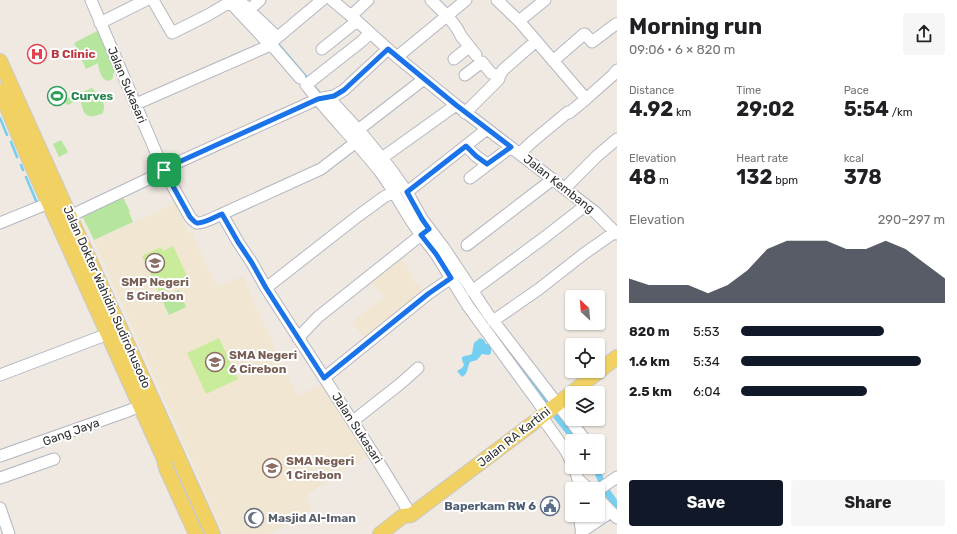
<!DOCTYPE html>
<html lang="en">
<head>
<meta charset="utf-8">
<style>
	body { margin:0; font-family:Rubik,sans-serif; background:#f6f6f6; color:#202124; height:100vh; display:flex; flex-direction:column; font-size:15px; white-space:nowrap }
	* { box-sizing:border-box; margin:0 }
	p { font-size:13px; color:#757577 }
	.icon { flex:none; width:22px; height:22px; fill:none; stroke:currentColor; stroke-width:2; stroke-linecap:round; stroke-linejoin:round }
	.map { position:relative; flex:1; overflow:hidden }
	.drawer { display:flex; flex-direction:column; background:#fff; width:340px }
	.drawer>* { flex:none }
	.needle { width:26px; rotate:334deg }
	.tools { position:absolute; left:565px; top:290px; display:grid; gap:8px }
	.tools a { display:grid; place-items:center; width:40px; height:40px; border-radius:4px; background:#fff; box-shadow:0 1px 3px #0004; font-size:20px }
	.pin { position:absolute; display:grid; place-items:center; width:34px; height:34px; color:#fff; margin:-17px; border-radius:8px; box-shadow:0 2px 6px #0006 }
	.round { display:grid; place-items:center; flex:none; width:42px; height:42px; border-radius:4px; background:#f6f6f6 }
	.summary { display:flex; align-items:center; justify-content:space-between; height:68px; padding:0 12px }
	h1 { font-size:22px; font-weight:700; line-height:30px }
	.stats { display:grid; grid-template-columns:repeat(3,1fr); gap:6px; height:68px; padding:4px 12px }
	.stats div { display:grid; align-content:center }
	.stats b { font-size:20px; font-weight:700 }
	.stats small { font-size:11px; font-weight:400 }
	.stats p { font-size:11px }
	.chart { height:112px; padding:8px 12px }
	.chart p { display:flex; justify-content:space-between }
	.chart svg { width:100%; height:72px; margin-top:4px; fill:#111827; opacity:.7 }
	.action { display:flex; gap:8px; margin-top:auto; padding:8px 12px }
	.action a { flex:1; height:46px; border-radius:4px; background:#111827; color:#fff; font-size:16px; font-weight:700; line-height:46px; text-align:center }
	.action a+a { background:#f6f6f6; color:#202124 }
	ul { padding:0 12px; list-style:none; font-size:13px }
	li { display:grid; grid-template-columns:64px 48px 1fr; align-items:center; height:30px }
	li i { height:10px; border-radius:5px; background:#111827 }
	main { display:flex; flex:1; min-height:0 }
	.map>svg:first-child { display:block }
	.education { fill:#f0e6d1 }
	.green { fill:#b6e59e }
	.pitch { fill:#c9ec9a }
	.water { fill:#75cff0 }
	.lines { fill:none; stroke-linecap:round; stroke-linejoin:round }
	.stream { stroke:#75cff0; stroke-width:2.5 }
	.minor-casing { stroke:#b4b7c1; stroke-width:13 }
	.major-casing { stroke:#c9c9c9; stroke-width:16 }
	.minor { stroke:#fff; stroke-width:11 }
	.major { stroke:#f2d163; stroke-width:14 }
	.route-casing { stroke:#fff; stroke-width:8 }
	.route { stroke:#1a73e8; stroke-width:5 }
	.labels { text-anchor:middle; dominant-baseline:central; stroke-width:4; stroke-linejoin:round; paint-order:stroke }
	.health-label { font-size:12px; font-weight:bold; fill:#be3a42; stroke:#fff; text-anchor:start }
	.street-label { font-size:12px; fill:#2e2e2e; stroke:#fff }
	.leisure-label { font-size:12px; font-weight:bold; fill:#27864d; stroke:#fff; text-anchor:start }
	.education-label { font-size:12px; font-weight:bold; fill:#785e54; stroke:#fff; text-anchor:start }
	.service-label { font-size:12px; font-weight:bold; fill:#4e5e75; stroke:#fff; text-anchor:end }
	.worship-label { font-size:12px; font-weight:bold; fill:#5b616d; stroke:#fff; text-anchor:start }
</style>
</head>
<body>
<main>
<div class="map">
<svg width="617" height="534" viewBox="0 0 617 534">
	<rect width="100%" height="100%" fill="#efe9e1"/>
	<path class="education" d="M 175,203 L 189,234 L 192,233 L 217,287 L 242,276 L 297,396 L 321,385 L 369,455 L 305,496 L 312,509 L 269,534 L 224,534 L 94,241 Z
		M 399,256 L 412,274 L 411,275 L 425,294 L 366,341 L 352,322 L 384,297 L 368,279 Z"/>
	<path class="green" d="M 99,30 L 114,66 L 115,71 L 113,74 L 113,78 L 111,80 C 108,81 106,81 104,79 C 101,77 98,67 98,63 L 86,69 L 74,43 Z
		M 92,88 L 97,93 L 101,92 C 102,94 104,105 104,107 C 104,109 103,112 103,113 C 97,116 88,119 84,112 C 82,109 82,103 80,99 L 68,105 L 63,102 L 62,102 L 61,101 Z
		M 61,140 L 68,152 L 59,157 L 53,144 Z
		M 123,197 L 130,212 L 129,212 L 133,222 L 94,240 L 82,216 Z
		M 179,290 L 186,307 L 169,315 L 161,298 Z"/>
	<path class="pitch" d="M 173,246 L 188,278 L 177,283 L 178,286 L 160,294 L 142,256 L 161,247 L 163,251 Z
		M 219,338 L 238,379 L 206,394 L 187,353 Z"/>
	<path class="water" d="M 237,0 L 274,37 L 325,97 L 363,140 L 581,441 L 572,441 L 556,421 L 416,226 Z
		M 480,338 L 484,340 L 486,344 L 489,344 L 492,348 L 491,349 L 491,353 L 489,355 L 482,354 L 477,360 L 470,362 C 467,368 468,374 462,377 L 457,371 L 462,368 L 464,365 L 462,360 L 462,357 C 466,355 469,356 472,354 L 474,343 Z
		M 598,465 L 606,484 L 617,500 L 617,512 L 601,489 L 592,467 L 598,467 Z"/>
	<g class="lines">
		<path class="stream" d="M 0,118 L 7,135
			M 11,142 L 17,157
			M 21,165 L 23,170
			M 26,177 L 37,203"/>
		<g class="minor-casing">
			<path id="minor" d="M 91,0 L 164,171 L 190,217 C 192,219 194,222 197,223 C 203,224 217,216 222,214 L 238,242 L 252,263 L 266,288 L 373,453 L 411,515
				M 153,0 L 172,33 L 208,15 L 230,2
				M 228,0 L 269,44 L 275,49 L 300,78
				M 239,0 L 249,10 L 260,0
				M 332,0 L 357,21 L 397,57 L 456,105 L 595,212 L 617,234
				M 431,0 C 442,11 455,22 461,36 L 476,55
				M 497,0 L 519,21 L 586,99 L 613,75 L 617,70
				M 249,10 L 277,37
				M 351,16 L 368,0
				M 519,21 L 545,0
				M 100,23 L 146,0
				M 322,49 L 357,21
				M 397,57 L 466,0
				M 454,59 L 469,47
				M 553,61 L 584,34 L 585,34 L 592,42 L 616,24 L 617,25
				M 465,75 L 482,62 L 491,73 L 499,76
				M 306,85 L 362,41 L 370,33
				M 329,98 L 364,136 L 390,168 L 407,192 L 422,219 L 444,248 L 488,314 L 586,441
				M 136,104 L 266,47 L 322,0
				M 465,113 L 499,79 L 499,77 L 503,70 L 536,41
				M 358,130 L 424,79
				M 466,146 L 476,156 L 487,164
				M 520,153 L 533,141 L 568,112 L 569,113 L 586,99
				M 382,158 L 456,105
				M 470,178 L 511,147
				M 565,188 L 597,156 L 617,139
				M 407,192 L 487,129
				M 222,214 L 321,169 L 360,139
				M 70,216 L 161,173 L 170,166 L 318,99 L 334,96 L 344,90 L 388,49
				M 0,223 L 49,203
				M 426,231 L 421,235 L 436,254 L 468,306 L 546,413
				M 467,245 L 553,179
				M 266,288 L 358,216 L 384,197 L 394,192
				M 472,291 L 545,237 L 586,205
				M 493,321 L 539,289 L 585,253 L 615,232
				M 298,338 L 318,317 L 421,235 C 406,216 396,193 381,173 C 358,143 330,116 307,86
				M 0,375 L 108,334
				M 324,378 L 428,294 L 457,274
				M 541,416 L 566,451 L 572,463
				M 353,421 L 400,384 L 418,368
				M 0,456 L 128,411 L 140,406
				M 574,467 L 578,479 L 579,489
				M 0,478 L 54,459
				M 578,479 L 589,489
				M 598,490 L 617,477
				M 598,498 L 617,518
				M 0,508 L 9,534
				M 579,515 L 582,534
				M 581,532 L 611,512"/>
		</g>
		<g class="major-casing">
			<path id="major" d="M 0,61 L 213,534
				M 0,91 L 28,157 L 164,459 L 166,468 L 196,534
				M 380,534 L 403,516 L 411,515 L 532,424 L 617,357"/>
		</g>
		<use href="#minor" class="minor"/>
		<use href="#major" class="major"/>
	</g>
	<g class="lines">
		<g class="route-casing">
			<path id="route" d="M 388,49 L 456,105 L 511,147 L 487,164 L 476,156 L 466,146 L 407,192 L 422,219 L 429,229 L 421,235 L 436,254 L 451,278 L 428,294 L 324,378 L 266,288 L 252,263 L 238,242 L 222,214 C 217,216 203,224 197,223 C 194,222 192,219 190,217 L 164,170 L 170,166 L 318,99 L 334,96 L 344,90 Z"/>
		</g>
		<use href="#route" class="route"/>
	</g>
	<defs>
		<g id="hospital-ring" transform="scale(1)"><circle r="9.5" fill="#fff" stroke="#e0444e" stroke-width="1.5"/><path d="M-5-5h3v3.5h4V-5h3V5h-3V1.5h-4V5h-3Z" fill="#e0444e"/></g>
		<g id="stadium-ring" transform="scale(1)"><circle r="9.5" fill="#fff" stroke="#2e9e5b" stroke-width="1.5"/><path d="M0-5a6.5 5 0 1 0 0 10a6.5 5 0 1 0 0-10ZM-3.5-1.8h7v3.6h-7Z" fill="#2e9e5b"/></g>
		<g id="school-ring" transform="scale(1)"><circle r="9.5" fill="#fff" stroke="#8d6e63" stroke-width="1.5"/><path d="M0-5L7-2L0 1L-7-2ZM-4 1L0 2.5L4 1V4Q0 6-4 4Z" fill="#8d6e63"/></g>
		<g id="civic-ring" transform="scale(1)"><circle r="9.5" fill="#fff" stroke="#5c6f8a" stroke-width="1.5"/><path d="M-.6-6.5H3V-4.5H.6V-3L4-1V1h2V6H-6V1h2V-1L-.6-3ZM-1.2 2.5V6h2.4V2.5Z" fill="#5c6f8a"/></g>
		<g id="mosque-ring" transform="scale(1)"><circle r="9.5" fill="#fff" stroke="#6b7280" stroke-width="1.5"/><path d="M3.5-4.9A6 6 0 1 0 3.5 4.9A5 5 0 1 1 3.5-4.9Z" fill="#6b7280"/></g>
	</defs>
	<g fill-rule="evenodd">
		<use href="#hospital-ring" x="37" y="54"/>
		<use href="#stadium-ring" x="57" y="96"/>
		<use href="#school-ring" x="155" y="263"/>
		<use href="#school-ring" x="215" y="362"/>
		<use href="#school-ring" x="272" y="468"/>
		<use href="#civic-ring" x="550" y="506"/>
		<use href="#mosque-ring" x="254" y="518"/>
	</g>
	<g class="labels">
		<g class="health-label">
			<text x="51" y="54">B Clinic</text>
		</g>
		<g class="street-label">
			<text transform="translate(127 85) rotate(67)">Jalan Sukasari</text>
			<text transform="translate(559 184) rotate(38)">Jalan Kembang</text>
			<text transform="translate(107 297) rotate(66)">Jalan Dokter Wahidin Sudirohusodo</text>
			<text transform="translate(357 428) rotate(57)">Jalan Sukasari</text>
			<text transform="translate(71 432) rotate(-20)">Gang Jaya</text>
			<text transform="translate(514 437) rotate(-38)">Jalan RA Kartini</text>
		</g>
		<g class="leisure-label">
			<text x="71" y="96">Curves</text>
		</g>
		<g class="education-label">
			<text x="155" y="282" text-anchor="middle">SMP Negeri<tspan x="155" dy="14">5 Cirebon</tspan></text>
			<text x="229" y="355">SMA Negeri<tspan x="229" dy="14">6 Cirebon</tspan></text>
			<text x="286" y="461">SMA Negeri<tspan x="286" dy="14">1 Cirebon</tspan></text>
		</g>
		<g class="service-label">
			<text x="536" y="506">Baperkam RW 6</text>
		</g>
		<g class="worship-label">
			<text x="268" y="518">Masjid Al-Iman</text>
		</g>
	</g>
</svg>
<div class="tools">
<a><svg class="needle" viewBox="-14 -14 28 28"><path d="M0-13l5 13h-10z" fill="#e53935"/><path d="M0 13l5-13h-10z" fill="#757577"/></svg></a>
<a><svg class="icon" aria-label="locate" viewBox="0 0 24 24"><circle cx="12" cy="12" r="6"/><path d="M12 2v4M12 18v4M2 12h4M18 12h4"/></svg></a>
<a><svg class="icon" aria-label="layers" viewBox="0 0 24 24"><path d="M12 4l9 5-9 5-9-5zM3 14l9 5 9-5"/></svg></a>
<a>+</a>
<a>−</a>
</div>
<div class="pin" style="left:164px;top:170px;background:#1e9e55"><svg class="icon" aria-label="arrive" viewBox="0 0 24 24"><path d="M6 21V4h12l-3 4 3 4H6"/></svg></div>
</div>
<section class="drawer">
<div class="summary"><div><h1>Morning run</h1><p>09:06 · 6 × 820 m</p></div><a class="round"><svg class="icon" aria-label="share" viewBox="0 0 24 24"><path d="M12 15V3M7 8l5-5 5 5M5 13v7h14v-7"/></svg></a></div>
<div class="stats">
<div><p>Distance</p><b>4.92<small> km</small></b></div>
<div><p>Time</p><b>29:02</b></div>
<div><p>Pace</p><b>5:54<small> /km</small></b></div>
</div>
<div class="stats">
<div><p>Elevation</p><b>48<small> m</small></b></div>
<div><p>Heart rate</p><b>132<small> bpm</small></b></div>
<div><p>kcal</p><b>378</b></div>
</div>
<div class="chart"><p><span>Elevation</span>290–297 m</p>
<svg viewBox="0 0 160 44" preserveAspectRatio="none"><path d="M0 44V29L10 33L20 33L30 33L40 38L50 33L60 24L70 11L80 6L90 6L100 6L110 11L120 11L130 6L140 11L150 20L160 29V44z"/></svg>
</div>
<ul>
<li><b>820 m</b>5:53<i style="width:70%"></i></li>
<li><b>1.6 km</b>5:34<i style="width:88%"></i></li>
<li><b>2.5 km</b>6:04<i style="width:62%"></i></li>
</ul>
<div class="action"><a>Save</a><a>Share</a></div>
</section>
</main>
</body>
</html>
